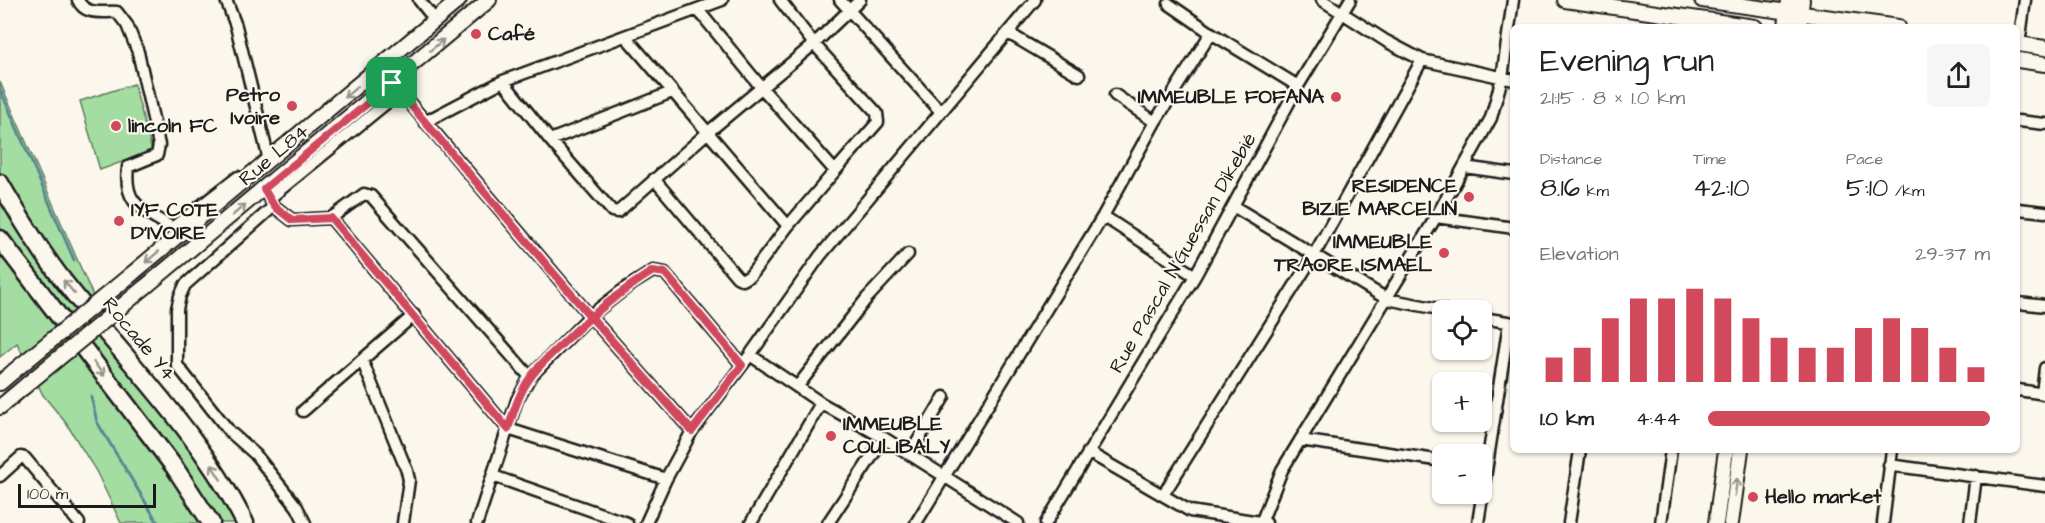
<!DOCTYPE html>
<html lang="en">
<head>
<meta charset="utf-8">
<style>
	body { margin:0; font-family:"Architects Daughter",sans-serif; background:#f6f6f6; color:#202124; height:100vh; display:flex; flex-direction:column; font-size:22px; white-space:nowrap }
	* { box-sizing:border-box; margin:0 }
	p { font-size:20px; color:#757577 }
	.icon { flex:none; width:33px; height:33px; fill:none; stroke:currentColor; stroke-width:2; stroke-linecap:round; stroke-linejoin:round }
	.map { position:relative; flex:1; overflow:hidden }
	.drawer { position:absolute; left:1510px; top:24px; width:510px; height:429px; display:flex; flex-direction:column; background:#fff; border-radius:9px; box-shadow:0 2px 4px #0004 }
	.drawer>* { flex:none }
	.tools { position:absolute; left:1432px; top:300px; display:grid; gap:12px }
	.tools a { display:grid; place-items:center; width:60px; height:60px; border-radius:9px; background:#fff; box-shadow:0 2px 4px #0004; font-size:30px }
	.scale { position:absolute; left:18px; bottom:15px; width:138px; box-sizing:border-box; padding-left:6px; border:3px solid #1c1c1c; border-top:0; font-size:16px; line-height:21px; white-space:nowrap; color:#1c1c1c; -webkit-text-stroke:4px #fbf7ec; paint-order:stroke }
	.pin { position:absolute; display:grid; place-items:center; width:51px; height:51px; color:#fff; margin:-26px; border-radius:12px; box-shadow:0 3px 9px #0006 }
	.round { display:grid; place-items:center; flex:none; width:63px; height:63px; border-radius:9px; background:#f6f6f6 }
	.head { display:flex; align-items:center; justify-content:space-between; height:102px; padding:0 30px }
	h1 { font-size:33px; font-weight:600; line-height:45px }
	.figures { display:grid; grid-template-columns:repeat(3,1fr); gap:9px; height:102px; padding:6px 30px }
	.figures div { display:grid; align-content:center }
	.figures b { font-size:26px; font-weight:600 }
	.figures small { font-size:16px; font-weight:400 }
	.figures p { font-size:16px }
	.chart { height:168px; padding:12px 30px }
	.chart p { display:flex; justify-content:space-between }
	.chart svg { width:100%; height:108px; margin-top:6px; stroke:#d1495b; stroke-width:6 }
	ul { padding:0 30px; list-style:none; font-size:20px }
	li { display:grid; grid-template-columns:96px 72px 1fr; align-items:center; height:45px }
	li i { height:15px; border-radius:8px; background:#d1495b }
	.map>svg:first-child { display:block }
	.green { fill:#a4dda2; stroke:#607c5f; stroke-width:1.5 }
	.lines { fill:none; stroke-linecap:round; stroke-linejoin:round }
	.stream { stroke:#5a8693; stroke-width:3 }
	.minor-casing { stroke:#1c1c1c; stroke-width:15 }
	.secondary-casing { stroke:#1c1c1c; stroke-width:18 }
	.trunk-casing { stroke:#1c1c1c; stroke-width:21 }
	.minor { stroke:#fbf7ec; stroke-width:10 }
	.secondary { stroke:#fbf7ec; stroke-width:14 }
	.trunk { stroke:#fbf7ec; stroke-width:16 }
	.secondary-bridge-casing { stroke:#1c1c1c; stroke-width:18; stroke-linecap:butt }
	.secondary-bridge { stroke:#fbf7ec; stroke-width:14 }
	.oneway { stroke:#97948e }
	.route-casing { stroke:#fff; stroke-width:12 }
	.route { stroke:#d1495b; stroke-width:8 }
	.poi-dot { fill:#d1495b; stroke:#fbf7ec; stroke-width:2 }
	.labels { text-anchor:middle; dominant-baseline:central; stroke-width:4.5; stroke-linejoin:round; paint-order:stroke }
	.poi-label { font-size:20px; font-weight:bold; fill:#1c1c1c; stroke:#fbf7ec; text-anchor:start }
	.street-label { font-size:20px; fill:#1c1c1c; stroke:#fbf7ec }
</style>
</head>
<body>
<div class="map">
<svg width="2045" height="523" viewBox="0 0 2045 523">
	<rect width="100%" height="100%" fill="#fbf7ec"/>
	<filter id="ink" filterUnits="userSpaceOnUse"><feTurbulence type="fractalNoise" baseFrequency=".0167" numOctaves="2"/><feDisplacementMap in="SourceGraphic" scale="12" xChannelSelector="R" yChannelSelector="G"/><feConvolveMatrix kernelMatrix="1 2 1 2 8 2 1 2 1" color-interpolation-filters="sRGB"/></filter>
	<g filter="url(#ink)">
		<path class="green" d="M 0,82 L 113,342 L 222,490 L 241,523 L 121,523 L 96,471 L 66,423 L 43,395 L 17,343 L 0,357 Z
			M 134,84 L 152,151 L 100,170 L 80,101 Z"/>
		<g class="lines">
			<path class="stream" d="M 0,89 L 74,260
				M 91,396 L 97,422 L 158,523"/>
			<g class="minor-casing">
				<path id="minor" d="M 78,0 C 85,16 103,11 117,12 L 127,25 L 138,52 L 159,145 L 157,155 L 128,167 C 123,207 145,210 172,228 L 238,177
					M 226,0 L 236,26 L 269,160
					M 419,0 L 435,20
					M 840,0 L 941,112
					M 1322,0 L 1386,41 L 1422,60 L 1514,80
					M 1169,4 L 1211,33 L 1298,86
					M 698,10 L 761,87 L 835,171 L 878,122 L 877,113 L 814,44 L 780,0
					M 1008,33 L 1079,75
					M 626,37 L 788,226
					M 2019,44 L 2025,0
					M 380,68 L 590,316 L 692,431
					M 503,81 L 550,140 L 612,211 L 618,212 L 707,133 L 814,44 L 860,0
					M 1115,95 L 1155,122
					M 2018,121 L 2045,124
					M 425,122 L 503,81 L 722,0
					M 550,140 L 672,92
					M 1464,167 L 1514,174
					M 654,179 L 737,277 L 743,280 L 750,276 L 788,226 L 835,171
					M 264,189 L 274,206 L 292,220 L 331,218 L 364,194 L 371,196 L 530,377
					M 270,198 L 400,92
					M 274,206 L 185,285 L 180,296 L 177,309 L 177,365 L 229,431 L 255,454 L 297,507 L 305,523
					M 1233,206 L 1387,299 L 1444,310
					M 2018,209 L 2045,212
					M 1103,216 L 1195,276
					M 1436,217 L 1514,228
					M 331,218 L 508,429 L 666,479
					M 2018,303 L 2045,306
					M 1482,318 L 1514,323
					M 750,355 L 821,403 L 884,438 L 1018,523
					M 362,360 L 407,471 L 409,480 L 403,523
					M 797,387 L 867,298 L 908,254
					M 2018,390 L 2045,394
					M 2042,394 L 2045,368
					M 303,411 L 414,315
					M 1300,440 L 1443,461
					M 1088,452 L 1190,511 L 1266,523
					M 910,454 L 944,397
					M 1889,465 L 2045,486
					M 0,476 L 21,457 L 25,458 L 79,523
					M 493,476 L 627,523
					M 1163,495 L 1314,255 L 1422,60
					M 477,523 L 517,400 L 530,377 L 590,316 L 626,288 L 653,271 L 665,273 L 742,365
					M 646,523 L 666,479 L 692,431 L 750,355 L 820,256 L 1035,0
					M 751,523 L 821,403
					M 828,523 L 884,438
					M 916,523 L 1103,216 L 1155,122 L 1211,33
					M 1046,523 L 1195,276 L 1298,86 L 1350,0
					M 1261,523 L 1282,470 L 1436,217 L 1491,118 L 1502,78 L 1513,0
					M 1478,523 L 1509,323
					M 1569,523 L 1580,450
					M 1661,523 L 1671,450
					M 1883,523 L 1892,450
					M 1970,523 L 1976,476"/>
			</g>
			<g class="secondary-casing">
				<path id="secondary" d="M 1565,0 L 1755,27
					M 1702,0 L 1898,27
					M 1786,27 L 1789,0
					M 1799,27 L 1802,0
					M 2018,44 L 2045,48
					M 2018,60 L 2045,64
					M 133,273 L 459,0
					M 145,287 L 489,0
					M 0,383 L 14,371
					M 0,407 L 25,386
					M 1716,523 L 1726,450
					M 1731,523 L 1741,450"/>
			</g>
			<g class="trunk-casing">
				<path id="trunk" d="M 0,183 C 18,214 37,246 59,275 C 122,357 198,429 245,523
					M 0,239 L 175,468 L 211,523"/>
			</g>
			<use href="#minor" class="minor"/>
			<use href="#secondary" class="secondary"/>
			<use href="#trunk" class="trunk"/>
			<g class="secondary-bridge-casing">
				<path id="secondary-bridge" d="M 14,371 L 133,273
					M 25,386 L 145,287"/>
			</g>
			<use href="#secondary-bridge" class="secondary-bridge"/>
		</g>
		<defs><path id="oneway-shaft" d="M-6 0H5M1.5-3L5.5 0L1.5 3" fill="none" stroke-width="1.6" stroke-linecap="round" stroke-linejoin="round" transform="scale(1.5)"/></defs>
		<g class="oneway">
			<use href="#oneway-shaft" transform="translate(437 45) rotate(-40)"/>
			<use href="#oneway-shaft" transform="translate(351 92) rotate(140)"/>
			<use href="#oneway-shaft" transform="translate(239 210) rotate(-40)"/>
			<use href="#oneway-shaft" transform="translate(152 257) rotate(140)"/>
			<use href="#oneway-shaft" transform="translate(69 287) rotate(-130)"/>
			<use href="#oneway-shaft" transform="translate(99 369) rotate(52)"/>
			<use href="#oneway-shaft" transform="translate(216 472) rotate(-122)"/>
			<use href="#oneway-shaft" transform="translate(1736 487) rotate(-82)"/>
		</g>
	</g>
	<g class="lines" filter="url(#ink)">
		<g class="route-casing">
			<path id="route" d="M 392,83 L 264,189 L 274,206 L 292,220 L 331,218 L 508,429 C 514,411 519,393 530,378 C 539,365 551,354 562,344 C 590,316 619,292 653,271 L 665,273 L 742,365 L 692,431 L 590,316 L 392,83"/>
		</g>
		<use href="#route" class="route"/>
	</g>
	<g class="poi-dot">
		<circle cx="476" cy="34" r="6"/>
		<circle cx="1336" cy="97" r="6"/>
		<circle cx="292" cy="106" r="6"/>
		<circle cx="116" cy="126" r="6"/>
		<circle cx="1469" cy="197" r="6"/>
		<circle cx="119" cy="221" r="6"/>
		<circle cx="1444" cy="253" r="6"/>
		<circle cx="831" cy="436" r="6"/>
		<circle cx="1753" cy="497" r="6"/>
	</g>
	<g class="labels">
		<g class="poi-label">
			<text x="488" y="34">Café</text>
			<text x="280" y="95" text-anchor="end">Petro<tspan x="280" dy="23">Ivoire</tspan></text>
			<text x="1324" y="97" text-anchor="end">IMMEUBLE FOFANA</text>
			<text x="128" y="126">lincoln FC</text>
			<text x="1457" y="186" text-anchor="end">RESIDENCE<tspan x="1457" dy="23">BIZIE MARCELIN</tspan></text>
			<text x="131" y="210">IYF COTE<tspan x="131" dy="23">D'IVOIRE</tspan></text>
			<text x="1432" y="242" text-anchor="end">IMMEUBLE<tspan x="1432" dy="23">TRAORE ISMAEL</tspan></text>
			<text x="843" y="424">IMMEUBLE<tspan x="843" dy="23">COULIBALY</tspan></text>
			<text x="1765" y="497">Hello market</text>
		</g>
		<g class="street-label">
			<text transform="translate(274 155) rotate(-40)">Rue L84</text>
			<text transform="translate(1183 253) rotate(-60)">Rue Pascal N'Guessan Dikebié</text>
			<text transform="translate(139 339) rotate(50)">Rocade Y4</text>
		</g>
	</g>
</svg>
<div class="tools">
<a><svg class="icon" aria-label="locate" viewBox="0 0 24 24"><circle cx="12" cy="12" r="6"/><path d="M12 2v4M12 18v4M2 12h4M18 12h4"/></svg></a>
<a>+</a>
<a>−</a>
</div>
<div class="scale">100 m</div>
<div class="pin" style="left:392px;top:83px;background:#1e9e55"><svg class="icon" aria-label="arrive" viewBox="0 0 24 24"><path d="M6 21V4h12l-3 4 3 4H6"/></svg></div>
<section class="drawer">
<div class="head"><div><h1>Evening run</h1><p>21:15 · 8 × 1.0 km</p></div><a class="round"><svg class="icon" aria-label="share" viewBox="0 0 24 24"><path d="M12 15V3M7 8l5-5 5 5M5 13v7h14v-7"/></svg></a></div>
<div class="figures">
<div><p>Distance</p><b>8.16<small> km</small></b></div>
<div><p>Time</p><b>42:10</b></div>
<div><p>Pace</p><b>5:10<small> /km</small></b></div>
</div>
<div class="chart"><p><span>Elevation</span>29–37 m</p>
<svg viewBox="0 0 160 44" preserveAspectRatio="none"><path d="M5 44V34M15 44V30M25 44V18M35 44V10M45 44V10M55 44V6M65 44V10M75 44V18M85 44V26M95 44V30M105 44V30M115 44V22M125 44V18M135 44V22M145 44V30M155 44V38"/></svg>
</div>
<ul>
<li><b>1.0 km</b>4:44<i style="width:100%"></i></li>
</ul>
</section>
</div>
</body>
</html>
